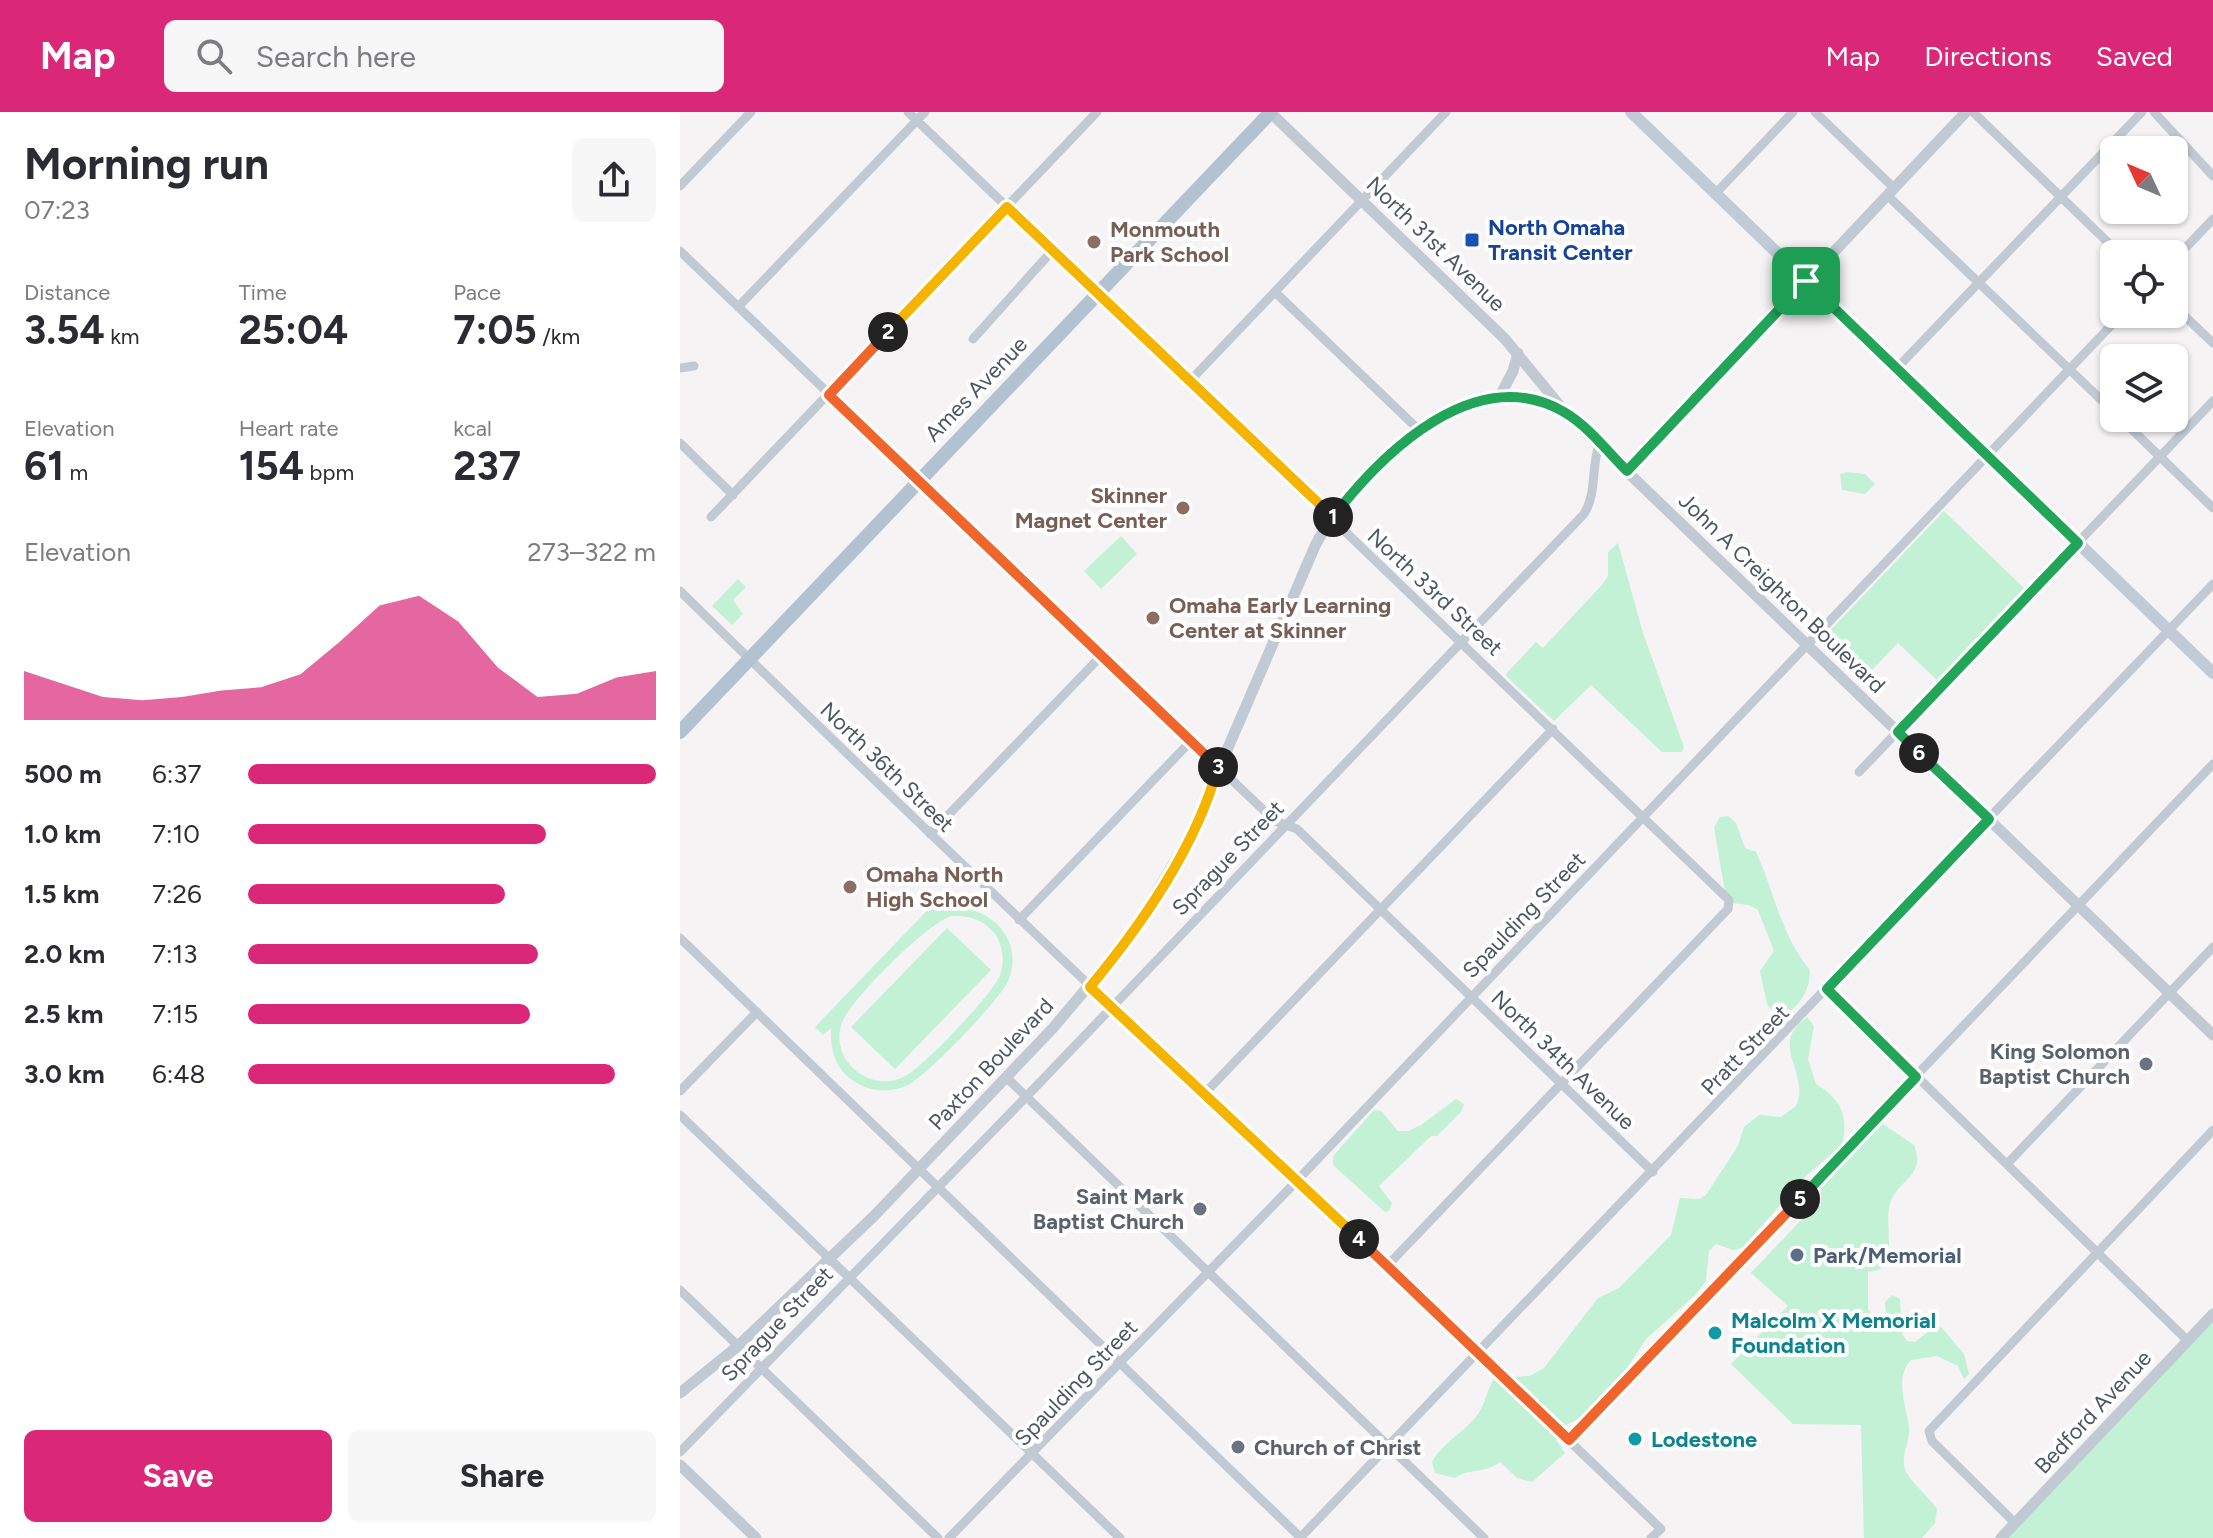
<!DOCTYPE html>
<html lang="en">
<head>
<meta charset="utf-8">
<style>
	body { margin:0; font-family:Figtree,sans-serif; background:#f7f7f7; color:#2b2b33; height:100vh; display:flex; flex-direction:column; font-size:30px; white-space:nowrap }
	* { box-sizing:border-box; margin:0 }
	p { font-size:26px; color:#7c7c81 }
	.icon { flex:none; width:44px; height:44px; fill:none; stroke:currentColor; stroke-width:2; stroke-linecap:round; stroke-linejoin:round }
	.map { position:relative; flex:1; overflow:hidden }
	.details { display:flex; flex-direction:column; background:#fff; width:680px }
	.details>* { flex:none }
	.needle { width:52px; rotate:314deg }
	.buttons { position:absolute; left:1420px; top:24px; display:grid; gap:16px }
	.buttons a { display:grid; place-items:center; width:88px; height:88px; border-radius:12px; background:#fff; box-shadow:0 2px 6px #0004; font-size:40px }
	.pin { position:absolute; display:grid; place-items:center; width:68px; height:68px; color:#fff; margin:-34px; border-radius:16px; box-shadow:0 4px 12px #0006 }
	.km { position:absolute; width:40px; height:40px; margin:-20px; border-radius:50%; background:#222; color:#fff; font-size:22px; line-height:40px; text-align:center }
	.round { display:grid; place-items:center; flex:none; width:84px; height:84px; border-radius:12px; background:#f7f7f7 }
	.headline { display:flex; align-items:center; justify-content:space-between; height:136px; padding:0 24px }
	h1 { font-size:44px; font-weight:700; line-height:60px }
	.figures { display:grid; grid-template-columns:repeat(3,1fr); gap:12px; height:136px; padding:8px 24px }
	.figures div { display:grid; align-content:center }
	.figures b { font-size:40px; font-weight:700 }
	.figures small { font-size:22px; font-weight:400 }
	.figures p { font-size:22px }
	.chart { height:224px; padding:16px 24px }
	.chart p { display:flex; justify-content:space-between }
	.chart svg { width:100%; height:144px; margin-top:8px; fill:#db2777; opacity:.7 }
	.primary-button { display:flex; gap:16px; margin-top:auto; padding:16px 24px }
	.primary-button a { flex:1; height:92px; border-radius:12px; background:#db2777; color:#fff; font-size:32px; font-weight:700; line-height:92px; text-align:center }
	.primary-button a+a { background:#f7f7f7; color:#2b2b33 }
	ul { padding:0 24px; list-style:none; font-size:26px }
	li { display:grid; grid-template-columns:128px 96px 1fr; align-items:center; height:60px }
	li i { height:20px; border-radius:10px; background:#db2777 }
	header { display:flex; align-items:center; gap:48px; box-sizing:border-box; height:112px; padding:0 40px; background:#db2777; color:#fff }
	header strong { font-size:38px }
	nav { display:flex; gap:44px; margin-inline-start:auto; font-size:28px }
	.search { width:560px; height:72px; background:#f7f7f7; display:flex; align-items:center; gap:20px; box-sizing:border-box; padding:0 28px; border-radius:12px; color:#7c7c81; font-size:30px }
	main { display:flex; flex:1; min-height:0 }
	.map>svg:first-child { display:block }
	.green { fill:#c3f1d5; fill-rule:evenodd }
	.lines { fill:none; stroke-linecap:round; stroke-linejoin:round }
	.minor { stroke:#c1cad2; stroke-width:9 }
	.tertiary { stroke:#c1cad2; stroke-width:11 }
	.secondary { stroke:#c1cbd6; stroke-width:12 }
	.primary { stroke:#b3c2d1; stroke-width:14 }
	.split-1-casing { stroke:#fff; stroke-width:16 }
	.split-2-casing { stroke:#fff; stroke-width:16 }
	.split-3-casing { stroke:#fff; stroke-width:16 }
	.split-4-casing { stroke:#fff; stroke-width:16 }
	.split-5-casing { stroke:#fff; stroke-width:16 }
	.split-6-casing { stroke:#fff; stroke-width:16 }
	.split-7-casing { stroke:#fff; stroke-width:16 }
	.split-1 { stroke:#22a559; stroke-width:10 }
	.split-2 { stroke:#f5b400; stroke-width:10 }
	.split-3 { stroke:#f0652b; stroke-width:10 }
	.split-4 { stroke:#f5b400; stroke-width:10 }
	.split-5 { stroke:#f0652b; stroke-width:10 }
	.split-6 { stroke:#22a559; stroke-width:10 }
	.split-7 { stroke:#22a559; stroke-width:10 }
	.transit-dot { fill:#1a4fb4; stroke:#fff; stroke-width:3 }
	.education-dot { fill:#8d6e63; stroke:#fff; stroke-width:3 }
	.worship-dot { fill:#6b7280; stroke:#fff; stroke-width:3 }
	.service-dot { fill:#5c6f8a; stroke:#fff; stroke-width:3 }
	.culture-dot { fill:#0f9aa8; stroke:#fff; stroke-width:3 }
	.labels { text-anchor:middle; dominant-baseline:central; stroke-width:8; stroke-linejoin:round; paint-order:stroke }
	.transit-label { font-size:22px; font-weight:bold; fill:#164399; stroke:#fff; text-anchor:start }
	.education-label { font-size:22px; font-weight:bold; fill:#785e54; stroke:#fff; text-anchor:start }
	.street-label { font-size:22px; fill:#4a5661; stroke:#fff }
	.worship-label { font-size:22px; font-weight:bold; fill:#5b616d; stroke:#fff; text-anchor:end }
	.service-label { font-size:22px; font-weight:bold; fill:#4e5e75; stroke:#fff; text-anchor:start }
	.culture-label { font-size:22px; font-weight:bold; fill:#0d838f; stroke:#fff; text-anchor:start }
</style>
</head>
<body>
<header>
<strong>Map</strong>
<div class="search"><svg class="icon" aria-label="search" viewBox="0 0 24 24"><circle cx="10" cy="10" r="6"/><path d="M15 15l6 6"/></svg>Search here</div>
<nav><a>Map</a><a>Directions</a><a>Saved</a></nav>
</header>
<main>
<section class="details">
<div class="headline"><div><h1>Morning run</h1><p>07:23</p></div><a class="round"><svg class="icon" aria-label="share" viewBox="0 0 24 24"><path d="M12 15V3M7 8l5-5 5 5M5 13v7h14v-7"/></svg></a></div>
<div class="figures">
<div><p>Distance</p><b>3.54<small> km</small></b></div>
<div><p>Time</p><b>25:04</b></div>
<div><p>Pace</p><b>7:05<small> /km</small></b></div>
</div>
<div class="figures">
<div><p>Elevation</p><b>61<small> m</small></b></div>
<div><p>Heart rate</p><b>154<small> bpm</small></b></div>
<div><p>kcal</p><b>237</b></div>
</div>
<div class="chart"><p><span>Elevation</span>273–322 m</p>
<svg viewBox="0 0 160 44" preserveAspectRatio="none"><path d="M0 44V29L10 33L20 37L30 38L40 37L50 35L60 34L70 30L80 20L90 9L100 6L110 14L120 28L130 37L140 36L150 31L160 29V44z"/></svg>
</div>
<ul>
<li><b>500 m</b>6:37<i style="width:100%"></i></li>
<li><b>1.0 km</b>7:10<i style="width:73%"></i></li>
<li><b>1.5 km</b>7:26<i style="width:63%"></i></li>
<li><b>2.0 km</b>7:13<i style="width:71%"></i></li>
<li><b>2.5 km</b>7:15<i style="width:69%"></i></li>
<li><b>3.0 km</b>6:48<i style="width:90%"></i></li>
</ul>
<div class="primary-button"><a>Save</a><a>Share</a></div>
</section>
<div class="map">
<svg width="1533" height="1426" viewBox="0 0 1533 1426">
	<rect width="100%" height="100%" fill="#f5f3f3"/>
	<path class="green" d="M 1167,360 L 1185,362 L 1195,372 L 1185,382 L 1162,378 L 1160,362 Z
		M 1264,399 L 1345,477 L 1258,569 L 1218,531 L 1187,563 L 1145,524 Z
		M 441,424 L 457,442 L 421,477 L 404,459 Z
		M 938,431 L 963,521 L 1004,635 L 1002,640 L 982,640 L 911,573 L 874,609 L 825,563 L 856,530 L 863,536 L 921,474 L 928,464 L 928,440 Z
		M 58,467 L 66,475 L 53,488 L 63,502 L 52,513 L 32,494 Z
		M 1048,704 L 1056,711 L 1065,736 L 1076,740 C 1094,779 1101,824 1130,858 C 1130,876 1123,889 1108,901 L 1093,900 L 1087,892 L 1080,859 L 1094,839 L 1078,798 L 1069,793 L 1052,791 L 1045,780 L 1034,715 L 1040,705 Z
		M 263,782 L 271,790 L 267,796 C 308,791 346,827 328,869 C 320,888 245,966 226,974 C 209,981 189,980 174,969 C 155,957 150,937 151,916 L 143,923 L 135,915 ZM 272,804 C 289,803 305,808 315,822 C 323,834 325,849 320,863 C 314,881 248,949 230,961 C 197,985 150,953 161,913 C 167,891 249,809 272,804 Z
		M 267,816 L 311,858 L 215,957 L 171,915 Z
		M 1127,905 L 1134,914 L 1128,947 L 1136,972 C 1161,987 1169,1004 1162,1033 L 1126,1064 L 1062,1136 L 1053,1138 L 1036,1132 L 1029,1139 L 1026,1169 L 1014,1184 L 966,1227 L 938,1270 L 902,1305 L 886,1313 L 876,1328 L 885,1341 L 852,1370 L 837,1366 L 820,1350 C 805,1362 788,1356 775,1366 L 755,1361 L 752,1350 C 763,1330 784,1321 798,1302 C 806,1291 807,1278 814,1266 L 850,1264 L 864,1256 L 918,1186 L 939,1176 L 991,1123 L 1000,1086 L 1019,1087 L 1026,1083 L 1058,1034 L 1064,1015 L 1079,1003 L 1101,1005 L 1116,994 C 1131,960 1087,933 1127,905 Z
		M 776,987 L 784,992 L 781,1000 L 757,1024 L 751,1024 L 699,1074 L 712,1091 L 709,1099 L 705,1100 L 653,1053 L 653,1044 L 694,998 L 701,999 L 718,1019 L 728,1019 L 741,1013 Z
		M 1200,1010 L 1234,1033 C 1247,1064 1217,1068 1210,1092 C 1204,1113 1217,1142 1199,1158 L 1188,1160 L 1188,1197 L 1203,1221 L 1207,1216 L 1205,1190 L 1212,1183 L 1220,1187 L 1222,1222 L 1227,1229 L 1235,1230 L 1253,1216 L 1261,1215 L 1284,1242 L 1289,1262 L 1284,1267 L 1278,1254 L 1257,1244 L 1231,1248 C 1214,1266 1226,1293 1229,1314 C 1231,1331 1217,1347 1228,1363 C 1236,1375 1249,1385 1257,1397 L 1255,1411 L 1242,1426 L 1184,1426 L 1181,1313 L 1113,1312 L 1051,1252 L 1108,1194 L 1071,1161 L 1124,1105 L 1141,1093 L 1141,1073 L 1146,1064 Z
		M 1533,1208 L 1533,1426 L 1327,1426 Z"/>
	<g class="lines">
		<path class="minor" d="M 228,0 L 1049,788 L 1048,797 L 707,1154
			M 1135,0 L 1214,76
			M 1293,0 L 1440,142
			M 1474,0 L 1533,64
			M 0,74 L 71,0
			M 1036,81 L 1113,0
			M 1207,83 L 1434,300
			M 0,139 L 511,629 L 595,709 L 617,717 L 973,1060
			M 1494,148 L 1533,107
			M 595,180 L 740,319
			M 1494,194 L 1533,231
			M 58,195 L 245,0
			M 293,227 L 372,139
			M 0,256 L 14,254
			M 1217,256 L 1462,0
			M 508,271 L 766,0
			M 1440,306 L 1533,396
			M 0,331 L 53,383
			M 31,405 L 417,0
			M 0,479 C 323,796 655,1103 981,1417 L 971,1426
			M 1179,660 L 1533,289
			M 250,722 L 421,544
			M 339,808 L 511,629
			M 0,826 L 621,1426
			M 1147,877 L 1508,1229
			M 327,966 L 804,1426
			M 0,979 L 77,900
			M 526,980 L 873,617
			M 0,1003 L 440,1426
			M 1327,1052 L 1533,835
			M 0,1178 L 258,1426
			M 889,1328 L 1533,652
			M 0,1340 L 346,985 L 904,402 C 917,381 911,356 919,333
			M 1335,1411 L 1252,1329 L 1249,1319 L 1533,1018
			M 269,1426 L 610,1076 L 1442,202
			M 620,1426 L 1533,472"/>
		<path class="tertiary" d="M 591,1 L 825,227 L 885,300 L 1533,923
			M 820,284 L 833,259 L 838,241
			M 947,359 L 1286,0
			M 0,1281 L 58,1234 L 195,1103 L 373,916 L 449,826 L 510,724 L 635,434 C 662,380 756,285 820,284 C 843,283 865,292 885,300
			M 0,1353 L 76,1426
			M 1321,1426 L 1533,1202"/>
		<path class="secondary" d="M 951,0 L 1533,561"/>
		<path class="primary" d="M 0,620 L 591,0"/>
	</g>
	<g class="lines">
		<g class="split-1-casing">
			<path id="split-1" d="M 653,405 C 703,340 796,249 884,300 C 907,313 928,340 947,359 L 1126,169"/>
		</g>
		<g class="split-2-casing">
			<path id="split-2" d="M 208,220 L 327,95 L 653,405"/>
		</g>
		<g class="split-3-casing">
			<path id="split-3" d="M 208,220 L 149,283 L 538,655"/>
		</g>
		<g class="split-4-casing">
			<path id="split-4" d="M 538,655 C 516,735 463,811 410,875 L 679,1127"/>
		</g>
		<g class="split-5-casing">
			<path id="split-5" d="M 679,1127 L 889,1328 L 1120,1087"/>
		</g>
		<g class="split-6-casing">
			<path id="split-6" d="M 1120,1087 L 1236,965 L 1147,877 L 1309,707 L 1239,641"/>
		</g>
		<g class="split-7-casing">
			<path id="split-7" d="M 1126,169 L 1398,431 L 1218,620 L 1239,641"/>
		</g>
		<use href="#split-1" class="split-1"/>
		<use href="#split-2" class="split-2"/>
		<use href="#split-3" class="split-3"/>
		<use href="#split-4" class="split-4"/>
		<use href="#split-5" class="split-5"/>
		<use href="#split-6" class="split-6"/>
		<use href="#split-7" class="split-7"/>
	</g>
	<rect class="transit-dot" x="784" y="120" width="16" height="16" rx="4"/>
	<g class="education-dot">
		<circle cx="414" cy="130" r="8"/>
		<circle cx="503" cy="396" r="8"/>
		<circle cx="473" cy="506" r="8"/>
		<circle cx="170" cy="775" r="8"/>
	</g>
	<g class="worship-dot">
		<circle cx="1466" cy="952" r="8"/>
		<circle cx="520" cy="1097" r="8"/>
		<circle cx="558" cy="1335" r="8"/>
	</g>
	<circle class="service-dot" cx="1117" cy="1143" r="8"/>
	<g class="culture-dot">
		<circle cx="1035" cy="1221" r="8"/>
		<circle cx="955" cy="1327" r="8"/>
	</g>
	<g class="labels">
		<g class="transit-label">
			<text x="808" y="115">North Omaha<tspan x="808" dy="25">Transit Center</tspan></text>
		</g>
		<g class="education-label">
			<text x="430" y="117">Monmouth<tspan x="430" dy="25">Park School</tspan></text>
			<text x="487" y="383" text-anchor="end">Skinner<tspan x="487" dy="25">Magnet Center</tspan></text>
			<text x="489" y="493">Omaha Early Learning<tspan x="489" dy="25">Center at Skinner</tspan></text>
			<text x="186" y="762">Omaha North<tspan x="186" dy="25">High School</tspan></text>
		</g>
		<g class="street-label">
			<text transform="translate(756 132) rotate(44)">North 31st Avenue</text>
			<text transform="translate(296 277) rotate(-46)">Ames Avenue</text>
			<text transform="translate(755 480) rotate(43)">North 33rd Street</text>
			<text transform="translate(1102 481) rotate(44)">John A Creighton Boulevard</text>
			<text transform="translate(207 655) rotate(44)">North 36th Street</text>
			<text transform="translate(548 746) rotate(-46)">Sprague Street</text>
			<text transform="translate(844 803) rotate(-46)">Spaulding Street</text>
			<text transform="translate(1065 938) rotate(-46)">Pratt Street</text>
			<text transform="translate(883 948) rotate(44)">North 34th Avenue</text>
			<text transform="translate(311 952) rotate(-47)">Paxton Boulevard</text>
			<text transform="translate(97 1212) rotate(-46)">Sprague Street</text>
			<text transform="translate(396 1271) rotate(-46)">Spaulding Street</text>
			<text transform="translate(1413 1300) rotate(-47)">Bedford Avenue</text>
		</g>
		<g class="worship-label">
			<text x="1450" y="939">King Solomon<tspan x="1450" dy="25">Baptist Church</tspan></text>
			<text x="504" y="1084">Saint Mark<tspan x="504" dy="25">Baptist Church</tspan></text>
			<text x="574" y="1335" text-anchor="start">Church of Christ</text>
		</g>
		<g class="service-label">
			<text x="1133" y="1143">Park/Memorial</text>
		</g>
		<g class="culture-label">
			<text x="1051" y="1208">Malcolm X Memorial<tspan x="1051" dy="25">Foundation</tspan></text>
			<text x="971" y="1327">Lodestone</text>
		</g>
	</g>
</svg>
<div class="buttons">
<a><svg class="needle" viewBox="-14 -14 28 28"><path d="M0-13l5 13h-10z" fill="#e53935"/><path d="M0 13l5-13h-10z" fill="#7c7c81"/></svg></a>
<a><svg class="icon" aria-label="locate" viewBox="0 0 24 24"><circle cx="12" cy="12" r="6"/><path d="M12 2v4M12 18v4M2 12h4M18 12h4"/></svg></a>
<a><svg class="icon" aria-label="layers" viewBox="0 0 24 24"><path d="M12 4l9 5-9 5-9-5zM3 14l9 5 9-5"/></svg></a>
</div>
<div class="pin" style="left:1126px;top:169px;background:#1e9e55"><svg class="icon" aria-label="arrive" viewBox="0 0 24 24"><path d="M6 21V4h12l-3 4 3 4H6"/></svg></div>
<b class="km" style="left:653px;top:405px">1</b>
<b class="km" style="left:208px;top:220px">2</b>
<b class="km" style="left:538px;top:655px">3</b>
<b class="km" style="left:679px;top:1127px">4</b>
<b class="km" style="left:1120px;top:1087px">5</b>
<b class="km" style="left:1239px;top:641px">6</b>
</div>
</main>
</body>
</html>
